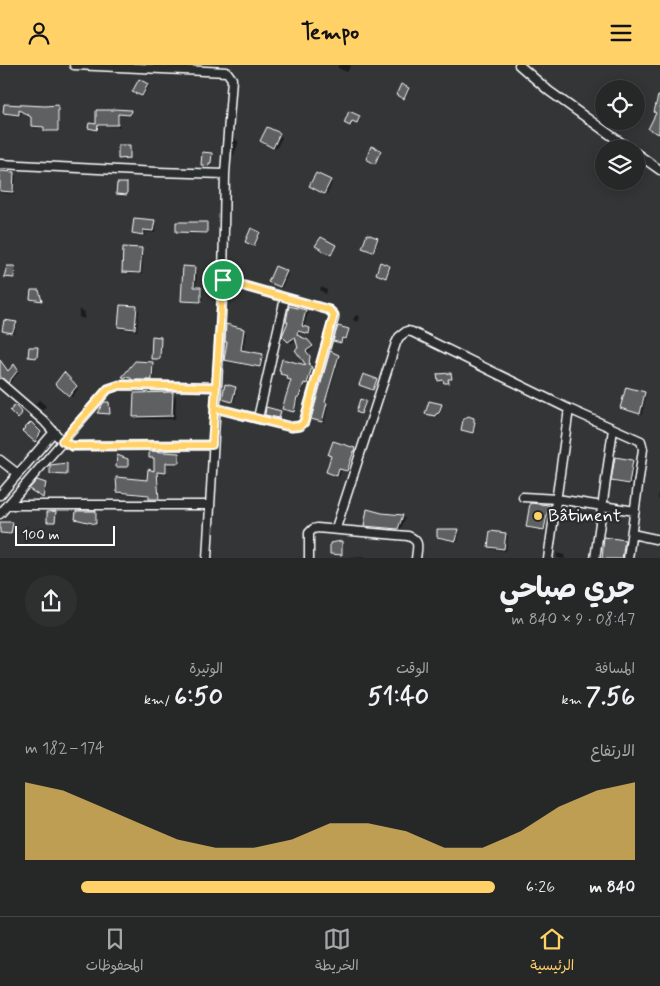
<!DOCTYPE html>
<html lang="ar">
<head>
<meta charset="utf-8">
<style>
	body { margin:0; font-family:Mynerve,"Playpen Sans Arabic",sans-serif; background:#2e3030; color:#f1f3f6; direction:rtl; height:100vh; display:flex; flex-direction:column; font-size:19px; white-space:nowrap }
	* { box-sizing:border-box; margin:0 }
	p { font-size:16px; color:#a4a6a8 }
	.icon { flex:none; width:28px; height:28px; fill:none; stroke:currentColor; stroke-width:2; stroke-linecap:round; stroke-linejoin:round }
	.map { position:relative; height:493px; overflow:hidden; direction:ltr }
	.details { display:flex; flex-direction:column; background:#262828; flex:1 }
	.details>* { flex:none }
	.tools { position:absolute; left:595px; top:15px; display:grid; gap:10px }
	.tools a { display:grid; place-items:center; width:50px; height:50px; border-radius:50%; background:#262828; box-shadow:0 2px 12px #0003,0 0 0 1px #424445; font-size:25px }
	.scale { position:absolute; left:15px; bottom:12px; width:100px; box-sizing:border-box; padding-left:5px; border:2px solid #fff; border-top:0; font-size:14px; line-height:18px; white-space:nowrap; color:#fff; -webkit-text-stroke:4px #2a2d2e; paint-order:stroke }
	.pin { position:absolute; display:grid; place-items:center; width:42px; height:42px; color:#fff; margin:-21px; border:2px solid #fff; border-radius:50%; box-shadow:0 1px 5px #0007 }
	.round { display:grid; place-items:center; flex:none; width:52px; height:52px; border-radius:26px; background:#2e3030 }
	.headline { display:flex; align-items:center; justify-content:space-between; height:85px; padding:0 25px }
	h1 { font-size:28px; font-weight:700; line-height:38px }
	.metrics { display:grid; grid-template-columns:repeat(3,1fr); gap:8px; height:85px; padding:5px 25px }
	.metrics div { display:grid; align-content:center }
	.metrics b { font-size:25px; font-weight:700 }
	.metrics small { font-size:14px; font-weight:400 }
	.metrics p { font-size:14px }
	.chart { height:140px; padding:10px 25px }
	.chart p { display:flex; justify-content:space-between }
	.chart svg { width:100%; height:90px; margin-top:5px; fill:#ffd166; opacity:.7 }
	ul { padding:0 25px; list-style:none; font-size:16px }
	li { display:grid; grid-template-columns:80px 60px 1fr; align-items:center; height:38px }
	li i { height:12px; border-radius:6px; background:#ffd166 }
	header { display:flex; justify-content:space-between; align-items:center; height:65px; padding:0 25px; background:#ffd166; color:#111; font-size:22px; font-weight:700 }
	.menu { display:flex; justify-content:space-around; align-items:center; height:70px; border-top:1px solid #424445; background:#262828; font-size:14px; color:#a4a6a8 }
	.menu a { display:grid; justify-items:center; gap:2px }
	.menu .current { color:#ffd166 }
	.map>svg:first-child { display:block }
	.shadow { fill:#0007 }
	.building { fill:#5f6162; stroke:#fff }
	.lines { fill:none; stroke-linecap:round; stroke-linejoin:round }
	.street-casing { stroke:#fff; stroke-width:11 }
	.street { stroke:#2a2d2e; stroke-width:8 }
	.route-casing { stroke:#fff; stroke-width:10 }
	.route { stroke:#ffd166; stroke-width:6 }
	.poi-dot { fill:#ffd166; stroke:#2a2d2e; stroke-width:2 }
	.labels { text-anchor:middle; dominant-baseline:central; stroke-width:4.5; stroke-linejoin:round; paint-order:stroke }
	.poi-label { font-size:18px; fill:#fff; stroke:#2a2d2e; text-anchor:start }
</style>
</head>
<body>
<header><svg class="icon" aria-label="menu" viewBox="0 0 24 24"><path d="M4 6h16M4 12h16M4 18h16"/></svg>Tempo<svg class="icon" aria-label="person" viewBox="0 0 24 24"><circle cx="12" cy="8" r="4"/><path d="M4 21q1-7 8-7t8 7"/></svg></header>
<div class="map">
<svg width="660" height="494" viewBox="0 0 660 494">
	<rect width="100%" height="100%" fill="#333536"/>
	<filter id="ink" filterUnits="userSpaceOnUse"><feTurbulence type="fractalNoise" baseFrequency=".02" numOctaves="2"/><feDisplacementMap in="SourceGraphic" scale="10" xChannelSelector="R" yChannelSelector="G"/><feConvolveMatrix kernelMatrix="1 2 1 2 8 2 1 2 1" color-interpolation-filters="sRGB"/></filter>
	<g filter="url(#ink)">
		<path class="shadow" d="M 338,0 L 351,0 L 347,7 L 338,3 Z
			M 147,20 L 149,21 L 143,32 L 135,28 Z
			M 408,24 L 410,25 L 405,34 L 398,31 Z
			M 659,33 L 660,34 L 660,69 L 652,65 L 657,49 Z
			M 6,40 L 57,42 L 59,44 L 59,67 L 48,67 L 46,63 L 34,63 L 32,61 L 33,52 L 21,46 L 21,51 L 7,50 L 5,48 Z
			M 98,46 L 130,46 L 132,51 L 119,50 L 119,62 L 99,61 L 98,66 L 91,65 L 89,63 L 97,61 Z
			M 359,52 L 361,53 L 358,58 L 354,56 L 351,61 L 345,58 Z
			M 267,63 L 282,72 L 276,84 L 261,76 Z
			M 234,74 L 238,76 L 238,79 L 233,92 Z
			M 129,81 L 131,94 L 120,94 L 119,93 Z
			M 380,86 L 381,88 L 376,99 L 367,94 Z
			M 212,89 L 212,99 L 210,99 L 210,102 L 203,101 L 202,100 Z
			M 0,107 L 13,108 L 16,111 L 14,129 L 0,128 Z
			M 330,116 L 332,118 L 327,129 L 311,121 Z
			M 127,120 L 127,131 L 119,130 L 118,129 Z
			M 154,156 L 156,158 L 155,168 L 145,167 L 145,171 L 136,170 L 134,168 Z
			M 206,159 L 207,169 L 177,167 Z
			M 259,168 L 260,169 L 255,181 L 247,178 Z
			M 377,174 L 379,176 L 374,187 L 364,183 Z
			M 141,184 L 143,186 L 142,209 L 125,208 L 123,206 Z
			M 381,199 L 391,203 L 387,213 L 378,210 Z
			M 8,202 L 16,203 L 15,213 L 5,211 Z
			M 195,203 L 197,205 L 196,223 L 203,225 L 202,238 L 185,237 L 183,235 Z
			M 286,207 L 288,209 L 282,223 L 269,217 Z
			M 321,222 L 327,225 L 326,229 L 320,225 Z
			M 136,242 L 139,245 L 137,266 L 121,264 L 119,262 Z
			M 290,242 L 308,248 L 304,262 L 311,266 L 310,270 L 300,267 L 298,272 L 307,276 L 313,283 L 307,289 L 311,294 L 310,302 L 313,305 L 309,320 L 305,319 L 301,333 L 299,333 L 295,348 L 283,344 L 292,316 L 288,313 L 289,312 L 281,308 L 309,302 L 297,275 L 291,278 L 284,271 L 289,258 Z
			M 79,245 L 85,247 L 84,254 L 79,252 Z
			M 356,250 L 360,252 L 358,257 L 353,255 Z
			M 16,258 L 17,260 L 14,269 L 4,266 Z
			M 243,265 L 246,268 L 243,286 L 262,290 L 264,293 L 262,303 L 228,297 L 225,294 L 228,278 L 226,277 Z
			M 348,266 L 349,267 L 347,274 L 343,273 L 342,279 L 335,276 Z
			M 160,273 L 161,295 L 154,294 L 152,293 Z
			M 38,283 L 38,294 L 31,293 L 30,291 Z
			M 338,291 L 340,293 L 326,338 L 328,341 L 324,358 L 314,355 L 312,354 Z
			M 0,297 L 9,308 L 14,301 L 19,307 L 10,318 L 2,311 L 0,312 Z
			M 136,298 L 152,298 L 154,300 L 154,317 L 135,316 L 124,312 Z
			M 64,309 L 78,324 L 72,332 L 57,319 Z
			M 226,321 L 237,325 L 234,337 L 223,334 Z
			M 172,328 L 176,332 L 175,354 L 137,354 L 134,351 Z
			M 644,328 L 646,330 L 642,350 L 624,345 L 622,343 Z
			M 39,335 L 46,341 L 42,345 L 35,339 Z
			M 365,337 L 366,339 L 362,349 L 359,348 L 357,347 Z
			M 441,340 L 442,342 L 440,349 L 437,350 L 436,352 L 428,349 Z
			M 474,354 L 476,359 L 474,369 L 463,366 L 462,365 Z
			M 31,359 L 42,369 L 37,377 L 24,366 Z
			M 354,384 L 356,386 L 349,408 L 341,405 L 339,412 L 327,407 L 332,392 Z
			M 178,389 L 180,391 L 180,399 L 167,400 L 167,409 L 158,408 L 160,435 L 152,435 L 151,431 L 120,429 L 118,427 L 149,416 L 155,408 L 156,394 L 151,392 Z
			M 633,396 L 635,398 L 631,421 L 615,418 L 613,416 Z
			M 67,399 L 68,411 L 51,409 Z
			M 46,419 L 47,420 L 44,433 L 32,425 Z
			M 660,420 L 660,434 L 658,434 Z
			M 549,441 L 551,443 L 549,459 L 546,459 L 546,466 L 530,464 L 527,462 Z
			M 95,447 L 97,449 L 98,460 L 79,456 L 77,454 Z
			M 402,451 L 405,453 L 400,466 L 367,463 L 365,461 Z
			M 0,458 L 12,459 L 12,470 L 0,469 Z
			M 458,465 L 460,467 L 458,477 L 440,474 L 438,472 Z
			M 505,469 L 508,471 L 506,486 L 491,484 L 489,481 Z
			M 624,476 L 627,478 L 625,494 L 604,494 Z
			M 342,477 L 343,491 L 333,490 L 331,489 Z
			M 557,488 L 564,490 L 565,494 L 557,493 Z
			M 367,492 L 369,494 L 349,494 L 349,493 Z"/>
		<path class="building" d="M 139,14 L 148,19 L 142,31 L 132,27 Z
			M 401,19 L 409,23 L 404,34 L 396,30 Z
			M 658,31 L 660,31 L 659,69 L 648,64 L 656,48 L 654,47 Z
			M 4,39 L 45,41 L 58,40 L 58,66 L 44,66 L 44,62 L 31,61 L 31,52 L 19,45 L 19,50 L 3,48 Z
			M 114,44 L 131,45 L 130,50 L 118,49 L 118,60 L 98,60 L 97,65 L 88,63 L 89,58 L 96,59 L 96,45 L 114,45 Z
			M 349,46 L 360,51 L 357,58 L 352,56 L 350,61 L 344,58 Z
			M 267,62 L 280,68 L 273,83 L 260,76 Z
			M 118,80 L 130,80 L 130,93 L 118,94 Z
			M 371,81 L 381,85 L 375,99 L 366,94 Z
			M 202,87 L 212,88 L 211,98 L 209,98 L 209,101 L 201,100 Z
			M 0,106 L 14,107 L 13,127 L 0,126 Z
			M 316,108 L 331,115 L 324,129 L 309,121 Z
			M 117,118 L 127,118 L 127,130 L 116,129 Z
			M 134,153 L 155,155 L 153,166 L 143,165 L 143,170 L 132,168 Z
			M 176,157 L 207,157 L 207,168 L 176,167 Z
			M 251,163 L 260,167 L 254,181 L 245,177 Z
			M 367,169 L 378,173 L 373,187 L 362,183 Z
			M 321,172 L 336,180 L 331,190 L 315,181 Z
			M 123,182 L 142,183 L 140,208 L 122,207 Z
			M 380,197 L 390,201 L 386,213 L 376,209 Z
			M 7,201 L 15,201 L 14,213 L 4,212 Z
			M 183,201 L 195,202 L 194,222 L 201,222 L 201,237 L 181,236 Z
			M 275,201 L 287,206 L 280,222 L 268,217 Z
			M 31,225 L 39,225 L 42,236 L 30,234 Z
			M 120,240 L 137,241 L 135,264 L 118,262 Z
			M 289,241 L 306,245 L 302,261 L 310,263 L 309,269 L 298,266 L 297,270 L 308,275 L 313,281 L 306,286 L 310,291 L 309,301 L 312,302 L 307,319 L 304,318 L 299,332 L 297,332 L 294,347 L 282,344 L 291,315 L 287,314 L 288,311 L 280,309 L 281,306 L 279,305 L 282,294 L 306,300 L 295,285 L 298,283 L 295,272 L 288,277 L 282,271 L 288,257 L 286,257 Z
			M 4,255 L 17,257 L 12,268 L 2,266 Z
			M 226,259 L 244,264 L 241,285 L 263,289 L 260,302 L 224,295 L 227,277 L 225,277 Z
			M 338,261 L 349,264 L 346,274 L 342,273 L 341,278 L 333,276 Z
			M 152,271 L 161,272 L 160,294 L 151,294 Z
			M 29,282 L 38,282 L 37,293 L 28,292 Z
			M 330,286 L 339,290 L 325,337 L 327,338 L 322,357 L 311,354 Z
			M 0,295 L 8,306 L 14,299 L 18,305 L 8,318 L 0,311 Z
			M 135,296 L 153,297 L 152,315 L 131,315 L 131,313 L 122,312 Z
			M 64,307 L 77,321 L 69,331 L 55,319 Z
			M 451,308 L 452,314 L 448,314 L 449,318 L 444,318 L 443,315 L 438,316 L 437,309 Z
			M 363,309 L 377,314 L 373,325 L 359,320 Z
			M 225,319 L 236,322 L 232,337 L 222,334 Z
			M 626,322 L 645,327 L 640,349 L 620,343 Z
			M 173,327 L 172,351 L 133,352 L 134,328 Z
			M 360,334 L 366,336 L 361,349 L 356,347 Z
			M 429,336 L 442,339 L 439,348 L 436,349 L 435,351 L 425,349 Z
			M 104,337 L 109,337 L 110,349 L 97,348 Z
			M 15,340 L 22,348 L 18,354 L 10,346 Z
			M 266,342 L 281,346 L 279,353 L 265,350 Z
			M 468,351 L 474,353 L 474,357 L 475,357 L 473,368 L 461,365 L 463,355 Z
			M 31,357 L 41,367 L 35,377 L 22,366 Z
			M 333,376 L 355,383 L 347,406 L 339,404 L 337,411 L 326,407 L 331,391 L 328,390 Z
			M 149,386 L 179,388 L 179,398 L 166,398 L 166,408 L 157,407 L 159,434 L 149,434 L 149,430 L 117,427 L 116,412 L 147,415 L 148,404 L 154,406 L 154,393 L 149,393 Z
			M 117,390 L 128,394 L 128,402 L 116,402 Z
			M 615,392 L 633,395 L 629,419 L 611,416 Z
			M 67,398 L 67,410 L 50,409 L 50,400 Z
			M 37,415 L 46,418 L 43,433 L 29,424 Z
			M 530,438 L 549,440 L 544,465 L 526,462 Z
			M 367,444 L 382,448 L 403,450 L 398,464 L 364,461 Z
			M 56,446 L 55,457 L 47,457 L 47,447 Z
			M 76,446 L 96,446 L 96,459 L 75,454 Z
			M 0,457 L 13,457 L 11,469 L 0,468 Z
			M 437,464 L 459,464 L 456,476 L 437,472 Z
			M 490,466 L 506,468 L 504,484 L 488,482 Z
			M 604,472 L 625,475 L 622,494 L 602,494 Z
			M 342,476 L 342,490 L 330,489 L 330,478 Z"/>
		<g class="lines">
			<g class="street-casing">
				<path id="street" d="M 74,0 L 227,7 L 232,14 L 225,109 L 223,215 L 207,494
					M 519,0 L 549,26 L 630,84
					M 636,88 L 660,105
					M 0,99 L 157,107 L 225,109
					M 0,318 L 44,356 L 62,376 L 72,381 L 212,380
					M 215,343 L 291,362 L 300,361 L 304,357 L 334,253 L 334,250 L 329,245 L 223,215
					M 258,353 L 285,233
					M 0,395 L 18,409
					M 0,430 L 54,367
					M 523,432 L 557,434 L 635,446
					M 7,440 L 209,440
					M 0,449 L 108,324 L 120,320 L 216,322
					M 336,463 L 396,278 L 399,272 L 407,266 L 412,267 L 569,344 L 641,376 L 643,384 L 628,494
					M 632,469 L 660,475
					M 309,494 L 309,468 L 313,464 L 317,463 L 408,471 C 421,476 417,482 416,494
					M 548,494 L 569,344
					M 595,494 L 613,364"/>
			</g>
			<use href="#street" class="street"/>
		</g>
	</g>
	<g class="lines" filter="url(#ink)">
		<g class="route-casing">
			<path id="route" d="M 223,215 L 212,380 L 72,381 L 62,376 L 108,324 L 120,320 L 216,322 L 215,343 L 291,362 L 300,361 L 304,357 L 334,250 L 329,245 L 223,215"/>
		</g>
		<use href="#route" class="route"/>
	</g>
	<circle class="poi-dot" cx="538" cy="451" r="5"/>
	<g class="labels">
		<g class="poi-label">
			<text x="548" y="451">Bâtiment</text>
		</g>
	</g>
</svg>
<div class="tools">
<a><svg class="icon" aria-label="locate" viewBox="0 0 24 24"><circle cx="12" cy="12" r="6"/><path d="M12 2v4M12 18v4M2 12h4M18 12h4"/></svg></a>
<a><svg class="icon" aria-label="layers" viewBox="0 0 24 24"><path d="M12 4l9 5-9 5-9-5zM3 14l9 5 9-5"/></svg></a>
</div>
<div class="scale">100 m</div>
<div class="pin" style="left:223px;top:215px;background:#1e9e55"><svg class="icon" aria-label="arrive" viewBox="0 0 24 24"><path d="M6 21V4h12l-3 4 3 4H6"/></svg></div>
</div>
<section class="details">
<div class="headline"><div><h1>جري صباحي</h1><p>08:47 · 9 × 840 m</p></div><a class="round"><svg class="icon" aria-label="share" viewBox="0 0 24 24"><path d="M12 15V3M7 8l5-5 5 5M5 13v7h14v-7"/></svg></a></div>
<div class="metrics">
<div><p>المسافة</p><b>7.56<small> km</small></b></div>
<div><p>الوقت</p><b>51:40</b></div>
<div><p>الوتيرة</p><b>6:50<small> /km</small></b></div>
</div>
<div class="chart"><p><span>الارتفاع</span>174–182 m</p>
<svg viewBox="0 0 160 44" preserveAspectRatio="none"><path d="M0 44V6L10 10L20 18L30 26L40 34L50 38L60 38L70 34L80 26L90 26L100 30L110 38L120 38L130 30L140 18L150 10L160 6V44z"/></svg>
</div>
<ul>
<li><b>840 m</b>6:26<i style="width:88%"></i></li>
</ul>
</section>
<nav class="menu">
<a class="current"><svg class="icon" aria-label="home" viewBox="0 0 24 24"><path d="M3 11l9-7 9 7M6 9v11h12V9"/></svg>الرئيسية</a>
<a><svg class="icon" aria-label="map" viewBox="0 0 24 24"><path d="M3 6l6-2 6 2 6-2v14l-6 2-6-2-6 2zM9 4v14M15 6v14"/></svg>الخريطة</a>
<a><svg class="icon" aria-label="saved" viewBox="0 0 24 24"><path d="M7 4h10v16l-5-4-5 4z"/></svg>المحفوظات</a>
</nav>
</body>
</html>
